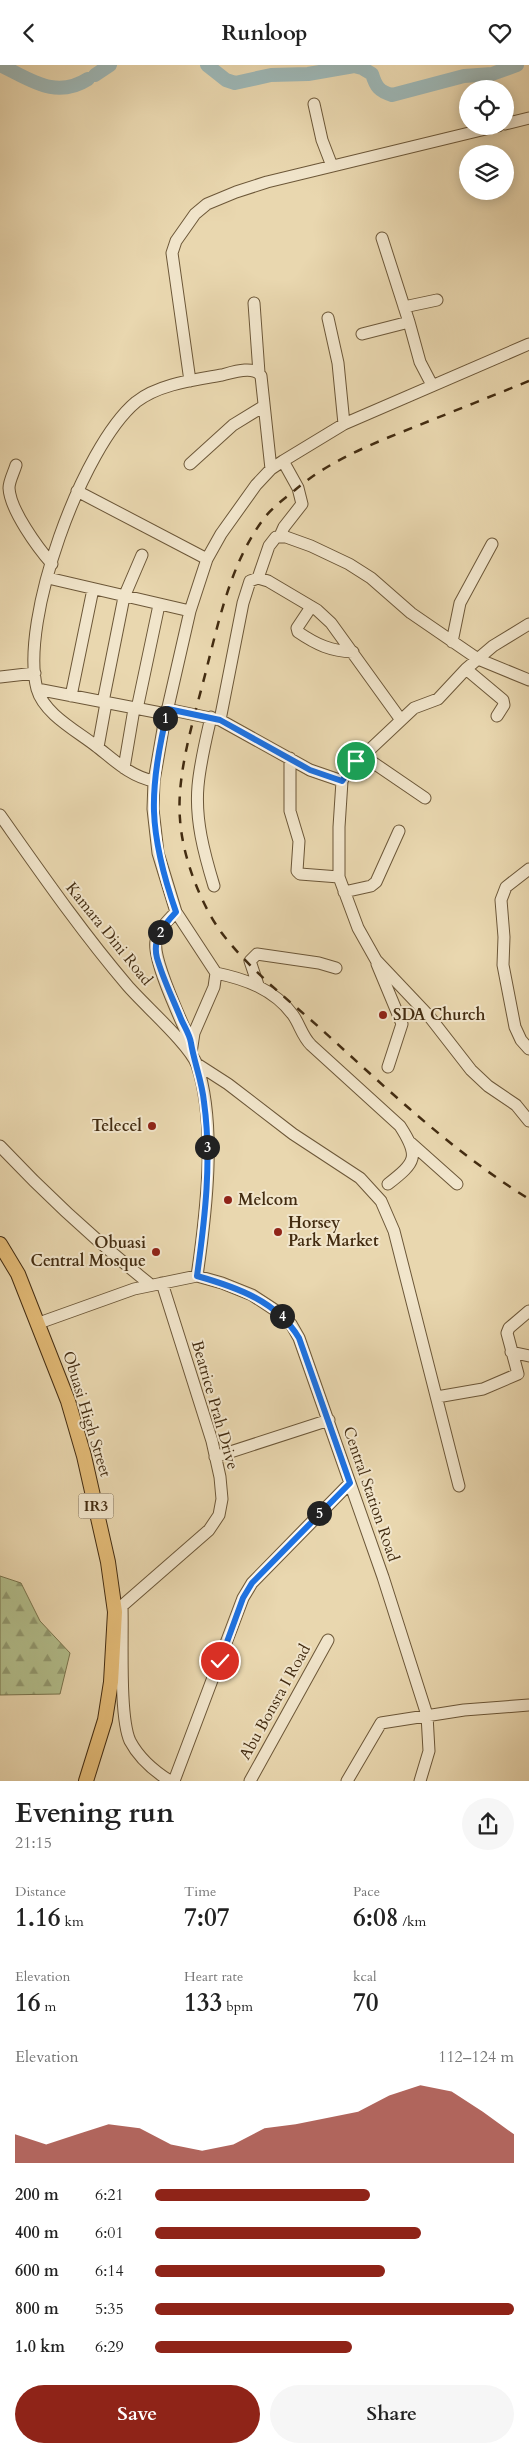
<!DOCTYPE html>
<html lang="en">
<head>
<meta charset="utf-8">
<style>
	body { margin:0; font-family:Cardo,serif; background:#f6f6f6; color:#222; height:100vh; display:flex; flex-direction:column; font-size:19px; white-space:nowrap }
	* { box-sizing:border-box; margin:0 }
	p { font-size:16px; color:#767676 }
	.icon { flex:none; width:28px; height:28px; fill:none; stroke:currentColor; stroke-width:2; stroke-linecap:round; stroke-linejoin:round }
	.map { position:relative; height:1716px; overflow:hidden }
	.side { display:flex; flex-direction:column; background:#fff; flex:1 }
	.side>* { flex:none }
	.buttons { position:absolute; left:459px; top:15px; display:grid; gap:10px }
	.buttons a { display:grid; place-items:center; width:55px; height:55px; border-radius:50%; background:#fff; box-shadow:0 2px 12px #0003; font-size:25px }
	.pin { position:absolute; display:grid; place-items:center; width:42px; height:42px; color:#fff; margin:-21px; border:2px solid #fff; border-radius:50%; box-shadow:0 1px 5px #0007 }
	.km { position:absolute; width:25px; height:25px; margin:-12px; border-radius:50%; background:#222; color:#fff; font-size:14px; line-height:25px; text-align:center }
	.round { display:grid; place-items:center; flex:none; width:52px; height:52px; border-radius:26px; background:#f6f6f6 }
	.overview { display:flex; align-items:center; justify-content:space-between; height:85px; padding:0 15px }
	h1 { font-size:28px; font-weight:800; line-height:38px }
	.figures { display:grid; grid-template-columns:repeat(3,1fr); gap:8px; height:85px; padding:5px 15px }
	.figures div { display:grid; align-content:center }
	.figures b { font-size:25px; font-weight:800 }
	.figures small { font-size:14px; font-weight:400 }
	.figures p { font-size:14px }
	.chart { height:140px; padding:10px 15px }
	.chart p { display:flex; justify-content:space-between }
	.chart svg { width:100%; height:90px; margin-top:5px; fill:#8f2418; opacity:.7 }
	.cta { display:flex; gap:10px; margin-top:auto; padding:10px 15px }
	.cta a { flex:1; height:58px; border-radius:30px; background:#8f2418; color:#fff; font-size:20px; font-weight:800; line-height:58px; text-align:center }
	.cta a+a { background:#f6f6f6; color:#222 }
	ul { padding:0 15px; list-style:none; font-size:16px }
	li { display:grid; grid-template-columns:80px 60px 1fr; align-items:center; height:38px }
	li i { height:12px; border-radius:6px; background:#8f2418 }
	header { display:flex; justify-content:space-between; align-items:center; height:65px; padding:0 15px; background:#fff; font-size:22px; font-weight:800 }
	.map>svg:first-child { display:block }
	.forest { fill:url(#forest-firs); stroke:#7b764f }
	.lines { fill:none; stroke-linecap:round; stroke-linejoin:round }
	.river { stroke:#9db7b6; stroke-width:14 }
	.minor-casing { stroke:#6c5738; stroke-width:13 }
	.major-casing { stroke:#432c11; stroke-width:16 }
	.minor { stroke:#f1e5cb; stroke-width:11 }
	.major { stroke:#e4bc78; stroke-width:14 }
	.rail { stroke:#432c11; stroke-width:2.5; stroke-dasharray:9 9; stroke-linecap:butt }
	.route-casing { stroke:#fff; stroke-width:10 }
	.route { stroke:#1a73e8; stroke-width:6 }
	.poi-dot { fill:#8f2418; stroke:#f1e5cb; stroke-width:2 }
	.labels { text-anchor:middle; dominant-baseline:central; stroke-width:4; stroke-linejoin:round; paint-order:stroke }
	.shield { fill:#f1e5cb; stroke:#776449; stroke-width:1 }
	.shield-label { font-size:15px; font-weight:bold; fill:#432c11 }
	.street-label { font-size:16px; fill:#432c11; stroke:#f1e5cb }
	.poi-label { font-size:16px; font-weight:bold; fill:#432c11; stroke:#f1e5cb; text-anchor:start }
</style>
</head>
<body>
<header><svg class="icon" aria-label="back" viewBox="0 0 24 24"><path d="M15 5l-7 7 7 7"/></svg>Runloop<svg class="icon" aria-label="heart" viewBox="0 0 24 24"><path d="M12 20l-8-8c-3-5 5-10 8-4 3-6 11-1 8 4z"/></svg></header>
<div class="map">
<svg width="529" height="1716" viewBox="0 0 529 1716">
	<defs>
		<pattern id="forest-firs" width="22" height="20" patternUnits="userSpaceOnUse" patternTransform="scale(1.25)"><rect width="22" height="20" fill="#b3bf8d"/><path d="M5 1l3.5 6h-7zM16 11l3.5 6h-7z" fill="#939b72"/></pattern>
	</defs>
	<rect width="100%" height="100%" fill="#e9d7af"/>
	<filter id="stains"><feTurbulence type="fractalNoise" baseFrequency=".004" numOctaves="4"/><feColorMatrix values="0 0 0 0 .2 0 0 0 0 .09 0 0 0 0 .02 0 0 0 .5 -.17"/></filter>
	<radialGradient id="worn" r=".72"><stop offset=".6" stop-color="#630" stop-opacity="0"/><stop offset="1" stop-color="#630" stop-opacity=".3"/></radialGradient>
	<path class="forest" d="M 0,1511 L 21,1518 L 40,1556 L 70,1588 L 60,1629 L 0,1630 Z"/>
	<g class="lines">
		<path class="river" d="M 0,0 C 30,14 55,35 88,14
			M 207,0 L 226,15 L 235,18 L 271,10 L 308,9 L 354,1 L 362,3 L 372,9 C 376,22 379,26 392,30 L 464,11 L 492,9 L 517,0
			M 95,10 L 110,0"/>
		<g class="minor-casing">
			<path id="minor" d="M 314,39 L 322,75 L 332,101
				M 505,59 L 529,53
				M 382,173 L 409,257
				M 254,238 L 259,308
				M 404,242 L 437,235
				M 328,253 L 338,298 L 344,359
				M 362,269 L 409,257 L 420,297 L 432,320
				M 190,316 L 172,188 L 176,176 L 195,149 L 207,139 L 236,127 L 267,117 L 498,61
				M 190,399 L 233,360 L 264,341
				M 16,400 C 14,407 9,416 9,423 C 10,445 38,483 52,499
				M 77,426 L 207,494
				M 280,471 L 284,462 L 302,439 L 298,423 L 283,396
				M 48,513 L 190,546
				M 258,513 L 269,481 L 276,472 L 286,472 L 311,481 L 349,499 L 371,513 L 411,548 L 478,594 L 529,615
				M 311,542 L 297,563 L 298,567 C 317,580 331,586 353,587
				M 529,559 L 493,581 L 466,604 L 438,634 L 414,643 L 346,707 L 342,716 L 339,762 L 339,812 L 358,863 L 376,895 L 429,951 L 471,1005 L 488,1021 L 516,1040 L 529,1056
				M 452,577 L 460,538 L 492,479
				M 466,604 L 503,635 L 504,640 L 497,651
				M 0,612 L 35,608
				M 37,624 L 166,649
				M 71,631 L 93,524
				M 103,637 L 124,532 L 142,490
				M 137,644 L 159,540
				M 167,644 L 220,655 L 310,705 L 342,716
				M 211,652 C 206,674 200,698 198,721 C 195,755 204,788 214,821
				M 220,655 L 243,538 L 250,516 L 258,513 L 268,516 L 317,545 L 331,558 L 401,655
				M 98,682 L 106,638
				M 362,690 L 425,733
				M 290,693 L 290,746 L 299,776 L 297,806 L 300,809 L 339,812
				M 124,703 L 134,644
				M 154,716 C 131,712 114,695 96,681 C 77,666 44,649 37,624 C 19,556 82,382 136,337 C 159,319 194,315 222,310 C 233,307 254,300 261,311 L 271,404
				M 0,750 C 41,808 81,866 127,920 C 143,939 190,980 197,1000 C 217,1060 206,1149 197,1211
				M 529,804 L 506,822 L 501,835 L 504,872 L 503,900 L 515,962 L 521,975 L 529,984
				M 344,827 L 371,821 L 376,817 L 399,766
				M 176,847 C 168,855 159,864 156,876 C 152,895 182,957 191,978
				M 377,899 L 402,959 L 388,1002
				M 216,908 C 245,914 274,924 293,950 C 300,960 302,971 311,980 L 400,1061 C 420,1092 416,1097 388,1119
				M 258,920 L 250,896 L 257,889 L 319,898 L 336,903
				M 191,988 L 194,968 L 214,922 L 216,908 L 176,847 L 158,788 L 153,744 L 154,716 L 163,664 L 190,546 L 207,494 L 221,469 L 256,420 L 271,404 L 283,396 L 344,359 L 529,279
				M 197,999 L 228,1019 L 293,1069 L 360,1113 L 381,1136 L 394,1166 L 459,1421
				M 411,1078 L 457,1119
				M 0,1081 C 47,1131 97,1177 151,1220
				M 39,1258 L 134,1224 L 197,1211 L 222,1218 L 252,1230 L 278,1247 L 291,1259 L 299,1273 L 383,1512 L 427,1650 L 429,1686 L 420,1716
				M 511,1287 L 529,1291
				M 437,1332 L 483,1324 L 518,1309 L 507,1268 L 509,1263 L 529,1246
				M 215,1392 L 329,1355
				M 122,1542 C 123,1572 119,1652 130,1676 C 139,1693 154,1706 170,1716
				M 115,1547 L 209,1465 L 219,1450 L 222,1434 L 220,1412 L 212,1376 L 162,1218
				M 174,1716 L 243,1533 L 252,1518 L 350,1418
				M 250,1716 L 328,1575
				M 347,1716 L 381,1658 L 464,1645 L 529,1640"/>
		</g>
		<g class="major-casing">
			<path id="major" d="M 0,1179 L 18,1209 L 68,1336 L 84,1391 L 108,1497 L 115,1547 L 111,1617 L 105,1655 L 86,1716"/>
		</g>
		<use href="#minor" class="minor"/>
		<use href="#major" class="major"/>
		<path class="rail" d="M 529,316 C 492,331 454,346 417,361 C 374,378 330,395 295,425 C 285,433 273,442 265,452 C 232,495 220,551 207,602 C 196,647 176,707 180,754 C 182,790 200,838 221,867 C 248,903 286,933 320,963 C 386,1023 453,1087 529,1134"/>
	</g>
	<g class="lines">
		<g class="route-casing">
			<path id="route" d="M 220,1596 L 243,1533 L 252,1518 L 350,1418 L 299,1273 C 277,1236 236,1222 197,1211 C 205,1153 212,1095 204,1037 C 202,1016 194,997 191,978 C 190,970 184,961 181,954 C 173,934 163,914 157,893 C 152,874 163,861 176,847 C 148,767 148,726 168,644 L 220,655 L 310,705 L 342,716 L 356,696"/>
		</g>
		<use href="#route" class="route"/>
	</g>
	<g class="poi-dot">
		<circle cx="383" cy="950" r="5"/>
		<circle cx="152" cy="1061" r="5"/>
		<circle cx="228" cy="1135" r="5"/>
		<circle cx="278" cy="1167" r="5"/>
		<circle cx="156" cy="1187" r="5"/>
	</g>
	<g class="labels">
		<rect class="shield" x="78.5" y="1428.5" width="35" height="25" rx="4"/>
		<g class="shield-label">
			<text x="96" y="1441">IR3</text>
		</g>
		<g class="street-label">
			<text transform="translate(109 869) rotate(51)">Kamara Dini Road</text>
			<text transform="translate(215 1340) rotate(74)">Beatrice Prah Drive</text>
			<text transform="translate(87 1349) rotate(73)">Obuasi High Street</text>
			<text transform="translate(371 1429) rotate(71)">Central Station Road</text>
			<text transform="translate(275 1637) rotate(-61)">Abu Bonsra I Road</text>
		</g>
		<g class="poi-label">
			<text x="393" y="950">SDA Church</text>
			<text x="142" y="1061" text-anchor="end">Telecel</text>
			<text x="238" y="1135">Melcom</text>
			<text x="288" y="1158">Horsey<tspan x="288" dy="18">Park Market</tspan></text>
			<text x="146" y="1178" text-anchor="end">Obuasi<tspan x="146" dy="18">Central Mosque</tspan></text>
		</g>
	</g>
	<rect width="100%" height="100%" filter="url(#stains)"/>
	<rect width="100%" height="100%" fill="url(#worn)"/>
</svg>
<div class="buttons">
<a><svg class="icon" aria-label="locate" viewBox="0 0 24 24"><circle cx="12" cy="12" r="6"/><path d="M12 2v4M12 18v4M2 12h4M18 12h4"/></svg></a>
<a><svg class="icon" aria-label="layers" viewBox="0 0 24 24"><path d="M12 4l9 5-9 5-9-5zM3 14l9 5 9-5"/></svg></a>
</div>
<div class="pin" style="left:356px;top:696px;background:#1e9e55"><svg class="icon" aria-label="arrive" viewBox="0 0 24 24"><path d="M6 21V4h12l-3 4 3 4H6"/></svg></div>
<div class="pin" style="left:220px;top:1596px;background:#d93025"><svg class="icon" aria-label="check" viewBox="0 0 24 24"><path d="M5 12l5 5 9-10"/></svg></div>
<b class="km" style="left:165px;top:653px">1</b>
<b class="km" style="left:160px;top:867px">2</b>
<b class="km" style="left:207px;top:1082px">3</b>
<b class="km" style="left:282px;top:1251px">4</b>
<b class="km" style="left:319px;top:1448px">5</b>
</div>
<section class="side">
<div class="overview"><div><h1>Evening run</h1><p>21:15</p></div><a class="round"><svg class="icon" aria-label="share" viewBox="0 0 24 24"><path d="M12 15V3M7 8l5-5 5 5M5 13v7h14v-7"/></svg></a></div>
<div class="figures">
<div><p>Distance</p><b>1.16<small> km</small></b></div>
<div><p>Time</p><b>7:07</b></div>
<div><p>Pace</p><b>6:08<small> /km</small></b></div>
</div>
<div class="figures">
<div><p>Elevation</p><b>16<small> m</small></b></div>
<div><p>Heart rate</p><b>133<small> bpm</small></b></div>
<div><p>kcal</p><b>70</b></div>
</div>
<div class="chart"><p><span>Elevation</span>112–124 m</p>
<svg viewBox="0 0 160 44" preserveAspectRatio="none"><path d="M0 44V30L10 35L20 30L30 25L40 27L50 35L60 38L70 35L80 27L90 25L100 22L110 19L120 11L130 6L140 9L150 19L160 30V44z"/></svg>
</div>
<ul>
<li><b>200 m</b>6:21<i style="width:60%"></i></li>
<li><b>400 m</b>6:01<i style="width:74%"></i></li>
<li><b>600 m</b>6:14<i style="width:64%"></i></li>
<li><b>800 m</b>5:35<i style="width:100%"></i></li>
<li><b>1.0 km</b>6:29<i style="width:55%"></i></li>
</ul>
<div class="cta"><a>Save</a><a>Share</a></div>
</section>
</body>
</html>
